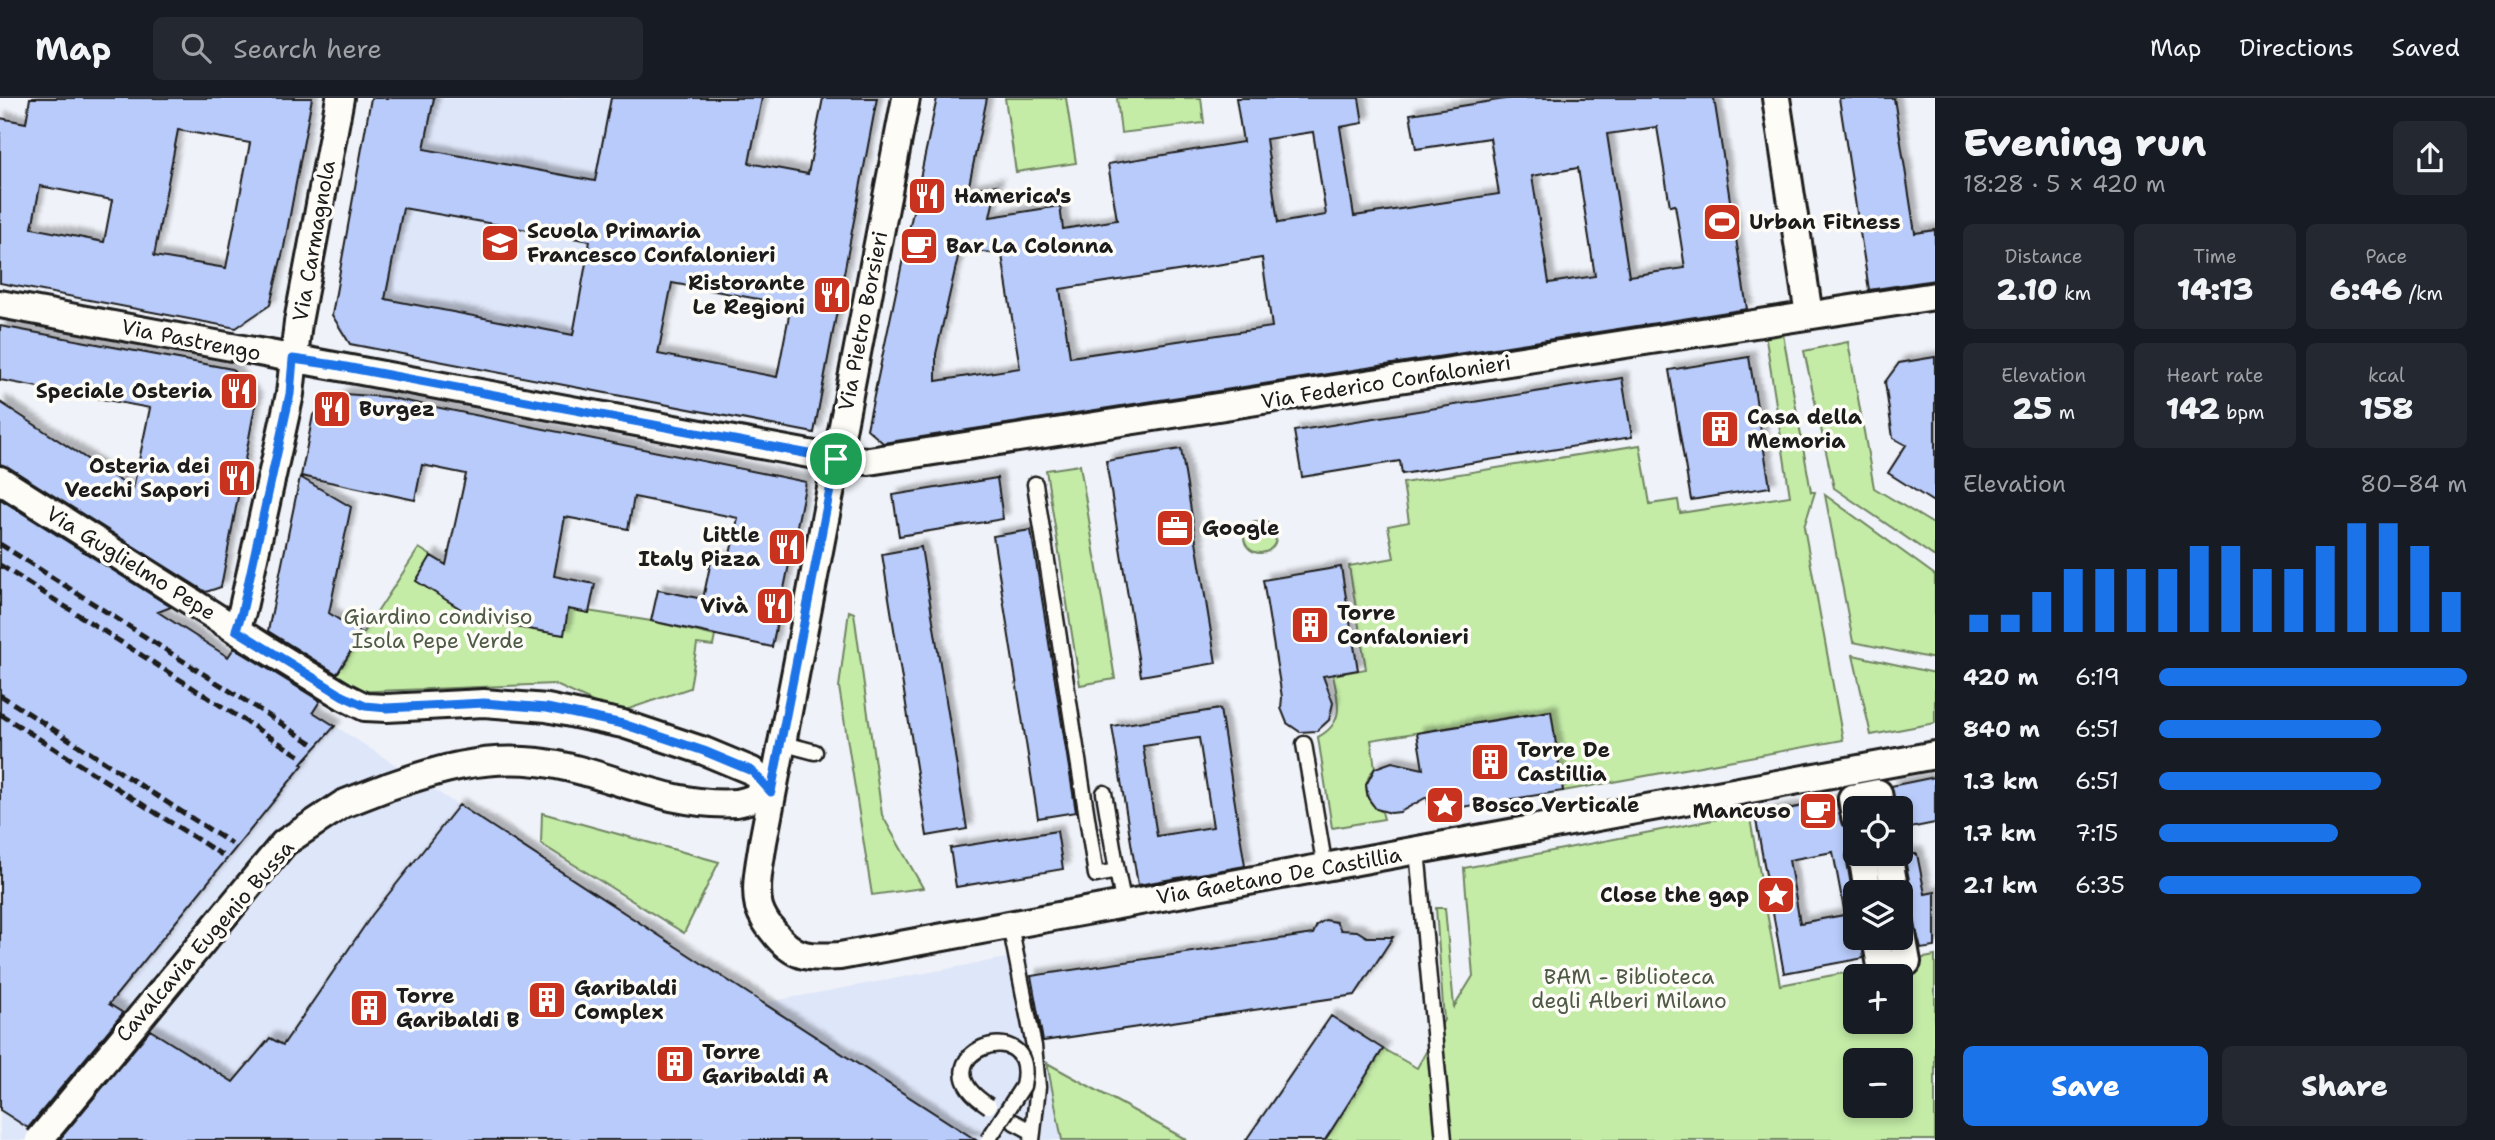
<!DOCTYPE html>
<html lang="en">
<head>
<meta charset="utf-8">
<style>
	body { margin:0; font-family:"Shantell Sans",sans-serif; background:#242831; color:#f1f3f6; height:100vh; display:flex; flex-direction:column; font-size:26px; white-space:nowrap }
	* { box-sizing:border-box; margin:0 }
	p { font-size:23px; color:#9ea1a6 }
	.icon { flex:none; width:38px; height:38px; fill:none; stroke:currentColor; stroke-width:2; stroke-linecap:round; stroke-linejoin:round }
	.map { position:relative; flex:1; overflow:hidden }
	.drawer { display:flex; flex-direction:column; background:#171b24; width:560px }
	.drawer>* { flex:none }
	.buttons { position:absolute; left:1843px; top:698px; display:grid; gap:14px }
	.buttons a { display:grid; place-items:center; width:70px; height:70px; border-radius:10px; background:#171b24; box-shadow:0 4px 10px #0003; font-size:35px }
	.pin { position:absolute; display:grid; place-items:center; width:60px; height:60px; color:#fff; margin:-30px; border:4px solid #fff; border-radius:50%; box-shadow:0 2px 7px #0007 }
	.round { display:grid; place-items:center; flex:none; width:74px; height:74px; border-radius:10px; background:#242831 }
	.summary { display:flex; align-items:center; justify-content:space-between; height:119px; padding:0 28px }
	h1 { font-size:38px; font-weight:800; line-height:52px }
	.metrics { display:grid; grid-template-columns:repeat(3,1fr); gap:10px; height:119px; padding:7px 28px }
	.metrics div { display:grid; align-content:center; border-radius:10px; background:#242831; text-align:center }
	.metrics b { font-size:30px; font-weight:800 }
	.metrics small { font-size:19px; font-weight:400 }
	.metrics p { font-size:19px }
	.chart { height:196px; padding:14px 28px }
	.chart p { display:flex; justify-content:space-between }
	.chart svg { width:100%; height:126px; margin-top:7px; stroke:#1a73e8; stroke-width:6 }
	.cta { display:flex; gap:14px; margin-top:auto; padding:14px 28px }
	.cta a { flex:1; height:80px; border-radius:10px; background:#1a73e8; color:#fff; font-size:28px; font-weight:800; line-height:80px; text-align:center }
	.cta a+a { background:#242831; color:#f1f3f6 }
	ul { padding:0 28px; list-style:none; font-size:23px }
	li { display:grid; grid-template-columns:112px 84px 1fr; align-items:center; height:52px }
	li i { height:18px; border-radius:9px; background:#1a73e8 }
	header { display:flex; align-items:center; gap:42px; box-sizing:border-box; height:98px; padding:0 35px; background:#171b24; border-bottom:2px solid #363941 }
	header strong { font-size:33px }
	nav { display:flex; gap:38px; margin-inline-start:auto; font-size:24px }
	.search { width:490px; height:63px; background:#242831; display:flex; align-items:center; gap:18px; box-sizing:border-box; padding:0 24px; border-radius:10px; color:#9ea1a6; font-size:26px }
	main { display:flex; flex:1; min-height:0 }
	.map>svg:first-child { display:block }
	.built { fill:#dee6f9 }
	.green { fill:#c4eca7; stroke:#708462; stroke-width:2; fill-rule:evenodd }
	.building { fill:#b8cbfa; stroke:#1c1c1c; stroke-width:2; fill-rule:evenodd; filter:url(#shadow) }
	.lines { fill:none; stroke-linecap:round; stroke-linejoin:round }
	.lane-casing { stroke:#1c1c1c; stroke-width:19 }
	.street-casing { stroke:#1c1c1c; stroke-width:32 }
	.lane { stroke:#fdfcf7; stroke-width:14 }
	.street { stroke:#fdfcf7; stroke-width:26 }
	.rail { stroke:#1c1c1c; stroke-width:5; stroke-dasharray:10 5; stroke-linecap:butt }
	.lane-bridge-casing { stroke:#1c1c1c; stroke-width:19; stroke-linecap:butt }
	.street-bridge-casing { stroke:#1c1c1c; stroke-width:32; stroke-linecap:butt }
	.lane-bridge { stroke:#fdfcf7; stroke-width:14 }
	.street-bridge { stroke:#fdfcf7; stroke-width:26 }
	.route-casing { stroke:#fff; stroke-width:14 }
	.route { stroke:#1a73e8; stroke-width:9 }
	.labels { text-anchor:middle; dominant-baseline:central; stroke-width:7; stroke-linejoin:round; paint-order:stroke }
	.poi-label { font-size:21px; font-weight:bold; fill:#1c1c1c; stroke:#fdfcf7; text-anchor:start }
	.street-label { font-size:21px; fill:#1c1c1c; stroke:#fdfcf7 }
	.park-label { font-size:21px; fill:#4e5a46; stroke:#fdfcf7 }
</style>
</head>
<body>
<header>
<strong>Map</strong>
<div class="search"><svg class="icon" aria-label="search" viewBox="0 0 24 24"><circle cx="10" cy="10" r="6"/><path d="M15 15l6 6"/></svg>Search here</div>
<nav><a>Map</a><a>Directions</a><a>Saved</a></nav>
</header>
<main>
<div class="map">
<svg width="1935" height="1042" viewBox="0 0 1935 1042">
	<defs>
		<filter id="shadow"><feDropShadow dx="6" dy="-6" stdDeviation="2" flood-color="#0004"/></filter>
	</defs>
	<rect width="100%" height="100%" fill="#eff2f8"/>
	<filter id="ink" filterUnits="userSpaceOnUse"><feTurbulence type="fractalNoise" baseFrequency=".0143" numOctaves="2"/><feDisplacementMap in="SourceGraphic" scale="14" xChannelSelector="R" yChannelSelector="G"/><feConvolveMatrix kernelMatrix="1 2 1 2 8 2 1 2 1" color-interpolation-filters="sRGB"/></filter>
	<g filter="url(#ink)">
		<path class="built" d="M 371,0 L 683,0 L 627,300 L 350,246 L 332,217 Z
			M 0,441 L 318,646 L 335,628 L 545,763 L 376,1042 L 0,1042 Z
			M 684,854 L 763,905 L 1028,856 L 1041,944 L 1047,965 L 1062,1042 L 563,1042 Z"/>
		<path class="green" d="M 1005,0 L 1066,0 L 1076,65 L 1016,74 Z
			M 1117,0 L 1201,0 L 1204,25 L 1121,35 Z
			M 1781,225 L 1811,394 L 1815,394 L 1804,429 L 1843,642 L 1563,693 L 1550,613 L 1371,642 L 1375,670 C 1361,685 1364,704 1382,714 L 1384,721 L 1332,730 L 1318,639 C 1346,624 1338,603 1333,577 L 1366,571 L 1349,468 L 1394,460 L 1388,428 L 1409,424 L 1403,385 L 1640,347 L 1650,406 L 1678,402 L 1680,415 L 1790,398 L 1764,228 Z
			M 1848,244 L 1874,390 L 1935,427 L 1935,459 L 1834,390 L 1804,253 Z
			M 1080,367 L 1115,581 L 1080,587 L 1046,372 Z
			M 1825,397 L 1935,477 L 1935,561 L 1853,544 Z
			M1244 439a16 16 0 1 1 32 0a16 16 0 1 1-32 0Z
			M 419,450 L 498,499 L 651,523 L 715,538 L 713,548 L 697,546 L 690,590 L 617,615 L 554,586 L 351,594 L 333,582 Z
			M 849,513 L 854,515 L 882,717 L 923,790 L 872,797 L 839,589 Z
			M 1853,557 L 1935,575 L 1935,625 L 1871,637 Z
			M 542,715 L 719,764 L 684,835 L 541,746 Z
			M 1749,715 L 1780,887 L 1935,858 L 1935,1042 L 1325,1042 L 1383,951 L 1417,970 L 1444,922 L 1436,810 L 1445,810 L 1454,909 L 1473,878 L 1464,770 ZM 1855,878 L 1900,878 L 1900,924 L 1855,924 ZM 1855,962 L 1900,962 L 1900,1008 L 1855,1008 Z
			M 1047,965 L 1187,1042 L 1062,1042 Z"/>
		<path class="building" d="M 30,0 L 312,0 L 284,149 L 270,207 L 236,230 L 0,185 L 0,20 L 26,25 ZM 178,32 L 250,45 L 226,170 L 154,158 ZM 40,88 L 112,102 L 104,144 L 32,130 Z
			M 371,0 L 434,0 L 424,51 L 595,83 L 611,0 L 762,0 L 749,65 L 808,76 L 823,0 L 877,0 L 814,335 L 350,246 L 332,217 ZM 403,110 L 590,143 L 573,237 L 385,201 ZM 672,185 L 791,207 L 777,279 L 658,256 Z
			M 937,0 L 987,0 L 968,92 L 997,87 L 990,119 L 1060,108 L 1063,131 L 1117,122 L 1108,66 L 1243,44 L 1236,0 L 1359,0 L 1363,25 L 1340,29 L 1354,118 L 1499,96 L 1490,40 L 1416,51 L 1410,16 L 1511,0 L 1714,0 L 1747,211 L 883,345 L 867,331 ZM 1657,29 L 1670,108 L 1675,107 L 1685,170 L 1629,178 L 1607,36 ZM 1313,34 L 1326,117 L 1278,125 L 1266,41 ZM 1578,70 L 1595,178 L 1549,185 L 1532,78 ZM 960,150 L 1002,157 L 1020,270 L 936,283 L 936,256 ZM 1262,160 L 1272,229 L 1070,259 L 1060,191 Z
			M 1839,0 L 1894,0 L 1915,135 L 1935,132 L 1935,182 L 1869,192 Z
			M 0,228 L 232,271 L 256,303 L 221,489 L 206,494 L 8,369 L 0,366 L 0,304 L 133,391 L 150,310 L 0,282 Z
			M 1749,259 L 1770,389 L 1691,402 L 1669,272 Z
			M 1935,259 L 1935,405 L 1888,375 L 1906,347 L 1893,340 L 1885,284 L 1899,265 Z
			M 1622,280 L 1632,339 L 1402,376 L 1400,363 L 1302,379 L 1294,333 Z
			M 344,296 L 386,299 L 806,384 L 772,549 L 651,523 L 658,492 L 703,501 L 712,458 L 729,461 L 738,420 L 634,399 L 628,431 L 565,419 L 554,478 L 595,486 L 589,515 L 568,511 L 564,537 L 480,523 L 416,483 L 431,458 L 446,467 L 466,376 L 422,367 L 415,402 L 301,378 L 313,317 Z
			M 1181,351 L 1216,565 L 1141,578 L 1106,363 Z
			M 300,379 L 351,409 L 329,515 L 361,536 L 337,576 L 268,533 Z
			M 997,380 L 1003,421 L 899,438 L 893,397 Z
			M 0,401 L 171,509 L 158,514 L 228,559 L 234,550 L 320,603 L 313,614 L 335,628 L 301,666 L 303,667 L 109,906 L 123,915 L 28,1030 L 0,1012 Z
			M 1031,432 L 1076,714 L 1038,720 L 993,438 Z
			M 921,449 L 967,731 L 927,738 L 882,456 Z
			M 1341,469 L 1358,572 L 1323,578 L 1333,605 L 1329,622 L 1317,633 L 1300,634 L 1287,625 L 1281,610 L 1282,599 L 1263,482 Z
			M 1220,611 L 1245,768 L 1138,787 L 1112,628 ZM 1199,640 L 1213,729 L 1157,738 L 1143,648 Z
			M 1551,613 L 1563,693 L 1430,714 L 1427,699 L 1400,714 L 1391,715 L 1376,711 L 1368,700 L 1366,687 L 1375,670 L 1392,664 L 1423,671 L 1417,635 Z
			M 1935,679 L 1935,725 L 1900,732 L 1900,710 L 1896,710 L 1891,688 Z
			M 1836,702 L 1842,727 L 1849,732 L 1855,733 L 1855,742 L 1848,750 L 1846,758 L 1855,811 L 1844,812 L 1833,754 L 1789,762 L 1800,825 L 1855,815 L 1855,840 L 1861,840 L 1864,860 L 1784,875 L 1755,717 Z
			M 459,707 L 715,874 L 976,1042 L 59,1042 L 150,932 L 233,984 L 270,940 L 283,947 L 372,817 Z
			M 1057,733 L 1063,771 L 956,789 L 950,750 Z
			M 1904,756 L 1917,756 L 1925,796 L 1935,794 L 1935,849 L 1921,851 L 1912,816 L 1900,811 L 1910,800 L 1911,792 Z
			M 1325,822 L 1336,824 L 1341,832 L 1357,833 L 1367,839 L 1393,839 L 1355,897 L 1043,943 L 1031,878 L 1313,836 L 1317,827 Z
			M 1331,918 L 1383,951 L 1325,1042 L 1246,1042 Z"/>
		<g class="lines">
			<g class="lane-casing">
				<path id="lane" d="M 1035,386 L 1096,777 L 1117,773 L 1124,807
					M 781,645 L 815,654
					M 1304,646 L 1325,770
					M 1104,695 L 1117,773
					M 1417,752 L 1444,1042
					M 1010,827 L 1034,948 L 1038,989 L 1033,1034
					M 1014,1024 L 1033,1034 L 1032,1042"/>
			</g>
			<g class="street-casing">
				<path id="street" d="M 906,0 L 763,744 C 760,765 754,789 759,809 C 762,818 767,826 773,833 C 793,860 808,860 840,858 L 1935,657
					M 1776,0 L 1809,217
					M 0,206 L 836,361 L 869,363 L 1935,198
					M 0,382 L 263,549 L 343,598 L 365,609 L 387,610 L 484,605 L 547,610 L 623,626 L 704,653 L 752,673 L 771,694
					M 236,532 L 242,514 L 290,296 L 298,224 L 340,0
					M 387,689 C 439,671 482,658 538,664 C 606,672 666,710 736,705 C 747,704 760,697 771,694
					M 1855,718 L 1852,700 L 1878,695 L 1881,710
					M 1862,756 L 1868,794
					M 1888,756 L 1895,794
					M 1876,840 L 1881,868 L 1907,864 L 1900,826"/>
			</g>
			<use href="#lane" class="lane"/>
			<use href="#street" class="street"/>
			<path class="rail" d="M 0,446 L 313,646
				M 0,467 L 303,660
				M 0,597 L 232,746
				M 0,616 L 222,757"/>
			<g class="lane-bridge-casing">
				<path id="lane-bridge" d="M 988,1042 L 1023,988 C 1040,909 910,958 989,1008"/>
			</g>
			<g class="street-bridge-casing">
				<path id="street-bridge" d="M 39,1042 L 284,745 L 343,706 L 387,689"/>
			</g>
			<use href="#lane-bridge" class="lane-bridge"/>
			<use href="#street-bridge" class="street-bridge"/>
		</g>
	</g>
	<g class="lines" filter="url(#ink)">
		<g class="route-casing">
			<path id="route" d="M 293,261 L 335,267 L 836,361 L 771,694 L 752,673 L 704,653 L 623,626 L 547,610 L 484,605 L 387,610 L 365,608 L 343,598 L 236,532 L 242,514 L 290,296 Z"/>
		</g>
		<use href="#route" class="route"/>
	</g>
	<defs>
		<g id="restaurant-square" transform="scale(2.0125)"><rect x="-9" y="-9" width="18" height="18" rx="4" fill="#c8321e" stroke="#fdfcf7"/><path d="M-5-6h1v4h1v-4h1v4h1v-4h1v5L-1.5 .5V6h-2V.5L-5-1ZM5-6V6H3V1.5H1.5Q1.5-4 5-6Z" fill="#fff"/></g>
		<g id="stadium-square" transform="scale(2.0125)"><rect x="-9" y="-9" width="18" height="18" rx="4" fill="#c8321e" stroke="#fdfcf7"/><path d="M0-5a6.5 5 0 1 0 0 10a6.5 5 0 1 0 0-10ZM-3.5-1.8h7v3.6h-7Z" fill="#fff"/></g>
		<g id="school-square" transform="scale(2.0125)"><rect x="-9" y="-9" width="18" height="18" rx="4" fill="#c8321e" stroke="#fdfcf7"/><path d="M0-5L7-2L0 1L-7-2ZM-4 1L0 2.5L4 1V4Q0 6-4 4Z" fill="#fff"/></g>
		<g id="cafe-square" transform="scale(2.0125)"><rect x="-9" y="-9" width="18" height="18" rx="4" fill="#c8321e" stroke="#fdfcf7"/><path d="M-5.5-4.5H6V0H3Q3 3.5 0 3.5H-2.5Q-5.5 3.5-5.5 0ZM3-3.2v2h1.7v-2ZM-6 4.5H4V6H-6Z" fill="#fff"/></g>
		<g id="building-square" transform="scale(2.0125)"><rect x="-9" y="-9" width="18" height="18" rx="4" fill="#c8321e" stroke="#fdfcf7"/><path d="M-4-6H4V6H1V3H-1V6H-4ZM-2.5-4.3h1.7v1.8h-1.7ZM.8-4.3h1.7v1.8H.8ZM-2.5-1h1.7V.8h-1.7ZM.8-1h1.7V.8H.8Z" fill="#fff"/></g>
		<g id="office-square" transform="scale(2.0125)"><rect x="-9" y="-9" width="18" height="18" rx="4" fill="#c8321e" stroke="#fdfcf7"/><path d="M-6-3h4V-5.5h4V-3h4V5H-6ZM-1-4.5V-3h2v-1.5ZM-6 0V1H6V0Z" fill="#fff"/></g>
		<g id="sight-square" transform="scale(2.0125)"><rect x="-9" y="-9" width="18" height="18" rx="4" fill="#c8321e" stroke="#fdfcf7"/><path d="M0-6L1.8-2.2L6-1.7L2.9 1.2L3.7 5.4L0 3.3L-3.7 5.4L-2.9 1.2L-6-1.7L-1.8-2.2Z" fill="#fff"/></g>
	</defs>
	<g fill-rule="evenodd">
		<use href="#restaurant-square" x="927" y="98"/>
		<use href="#stadium-square" x="1722" y="124"/>
		<use href="#school-square" x="500" y="145"/>
		<use href="#cafe-square" x="919" y="148"/>
		<use href="#restaurant-square" x="832" y="197"/>
		<use href="#restaurant-square" x="239" y="293"/>
		<use href="#restaurant-square" x="332" y="311"/>
		<use href="#building-square" x="1720" y="331"/>
		<use href="#restaurant-square" x="237" y="380"/>
		<use href="#office-square" x="1175" y="430"/>
		<use href="#restaurant-square" x="787" y="449"/>
		<use href="#restaurant-square" x="775" y="508"/>
		<use href="#building-square" x="1310" y="527"/>
		<use href="#building-square" x="1490" y="664"/>
		<use href="#sight-square" x="1445" y="707"/>
		<use href="#cafe-square" x="1818" y="713"/>
		<use href="#sight-square" x="1776" y="797"/>
		<use href="#building-square" x="547" y="902"/>
		<use href="#building-square" x="369" y="910"/>
		<use href="#building-square" x="675" y="966"/>
	</g>
	<g class="labels">
		<g class="poi-label">
			<text x="954" y="98">Hamerica's</text>
			<text x="1749" y="124">Urban Fitness</text>
			<text x="527" y="133">Scuola Primaria<tspan x="527" dy="24">Francesco Confalonieri</tspan></text>
			<text x="946" y="148">Bar La Colonna</text>
			<text x="805" y="185" text-anchor="end">Ristorante<tspan x="805" dy="24">Le Regioni</tspan></text>
			<text x="212" y="293" text-anchor="end">Speciale Osteria</text>
			<text x="359" y="311">Burgez</text>
			<text x="1747" y="319">Casa della<tspan x="1747" dy="24">Memoria</tspan></text>
			<text x="210" y="368" text-anchor="end">Osteria dei<tspan x="210" dy="24">Vecchi Sapori</tspan></text>
			<text x="1202" y="430">Google</text>
			<text x="760" y="437" text-anchor="end">Little<tspan x="760" dy="24">Italy Pizza</tspan></text>
			<text x="748" y="508" text-anchor="end">Vivà</text>
			<text x="1337" y="515">Torre<tspan x="1337" dy="24">Confalonieri</tspan></text>
			<text x="1517" y="652">Torre De<tspan x="1517" dy="24">Castillia</tspan></text>
			<text x="1472" y="707">Bosco Verticale</text>
			<text x="1791" y="713" text-anchor="end">Mancuso</text>
			<text x="1749" y="797" text-anchor="end">Close the gap</text>
			<text x="574" y="890">Garibaldi<tspan x="574" dy="24">Complex</tspan></text>
			<text x="396" y="898">Torre<tspan x="396" dy="24">Garibaldi B</tspan></text>
			<text x="702" y="954">Torre<tspan x="702" dy="24">Garibaldi A</tspan></text>
		</g>
		<g class="street-label">
			<text transform="translate(314 143) rotate(-80)">Via Carmagnola</text>
			<text transform="translate(863 223) rotate(-79)">Via Pietro Borsieri</text>
			<text transform="translate(191 242) rotate(11)">Via Pastrengo</text>
			<text transform="translate(1386 284) rotate(-9)">Via Federico Confalonieri</text>
			<text transform="translate(131 465) rotate(32)">Via Guglielmo Pepe</text>
			<text transform="translate(1279 778) rotate(-10)">Via Gaetano De Castillia</text>
			<text transform="translate(205 843) rotate(-49)">Cavalcavia Eugenio Bussa</text>
		</g>
		<g class="park-label">
			<text x="438" y="519">Giardino condiviso<tspan x="438" dy="24">Isola Pepe Verde</tspan></text>
			<text x="1629" y="879">BAM - Biblioteca<tspan x="1629" dy="24">degli Alberi Milano</tspan></text>
		</g>
	</g>
</svg>
<div class="buttons">
<a><svg class="icon" aria-label="locate" viewBox="0 0 24 24"><circle cx="12" cy="12" r="6"/><path d="M12 2v4M12 18v4M2 12h4M18 12h4"/></svg></a>
<a><svg class="icon" aria-label="layers" viewBox="0 0 24 24"><path d="M12 4l9 5-9 5-9-5zM3 14l9 5 9-5"/></svg></a>
<a>+</a>
<a>−</a>
</div>
<div class="pin" style="left:836px;top:361px;background:#1e9e55"><svg class="icon" aria-label="arrive" viewBox="0 0 24 24"><path d="M6 21V4h12l-3 4 3 4H6"/></svg></div>
</div>
<section class="drawer">
<div class="summary"><div><h1>Evening run</h1><p>18:28 · 5 × 420 m</p></div><a class="round"><svg class="icon" aria-label="share" viewBox="0 0 24 24"><path d="M12 15V3M7 8l5-5 5 5M5 13v7h14v-7"/></svg></a></div>
<div class="metrics">
<div><p>Distance</p><b>2.10<small> km</small></b></div>
<div><p>Time</p><b>14:13</b></div>
<div><p>Pace</p><b>6:46<small> /km</small></b></div>
</div>
<div class="metrics">
<div><p>Elevation</p><b>25<small> m</small></b></div>
<div><p>Heart rate</p><b>142<small> bpm</small></b></div>
<div><p>kcal</p><b>158</b></div>
</div>
<div class="chart"><p><span>Elevation</span>80–84 m</p>
<svg viewBox="0 0 160 44" preserveAspectRatio="none"><path d="M5 44V38M15 44V38M25 44V30M35 44V22M45 44V22M55 44V22M65 44V22M75 44V14M85 44V14M95 44V22M105 44V22M115 44V14M125 44V6M135 44V6M145 44V14M155 44V30"/></svg>
</div>
<ul>
<li><b>420 m</b>6:19<i style="width:100%"></i></li>
<li><b>840 m</b>6:51<i style="width:72%"></i></li>
<li><b>1.3 km</b>6:51<i style="width:72%"></i></li>
<li><b>1.7 km</b>7:15<i style="width:58%"></i></li>
<li><b>2.1 km</b>6:35<i style="width:85%"></i></li>
</ul>
<div class="cta"><a>Save</a><a>Share</a></div>
</section>
</main>
</body>
</html>
